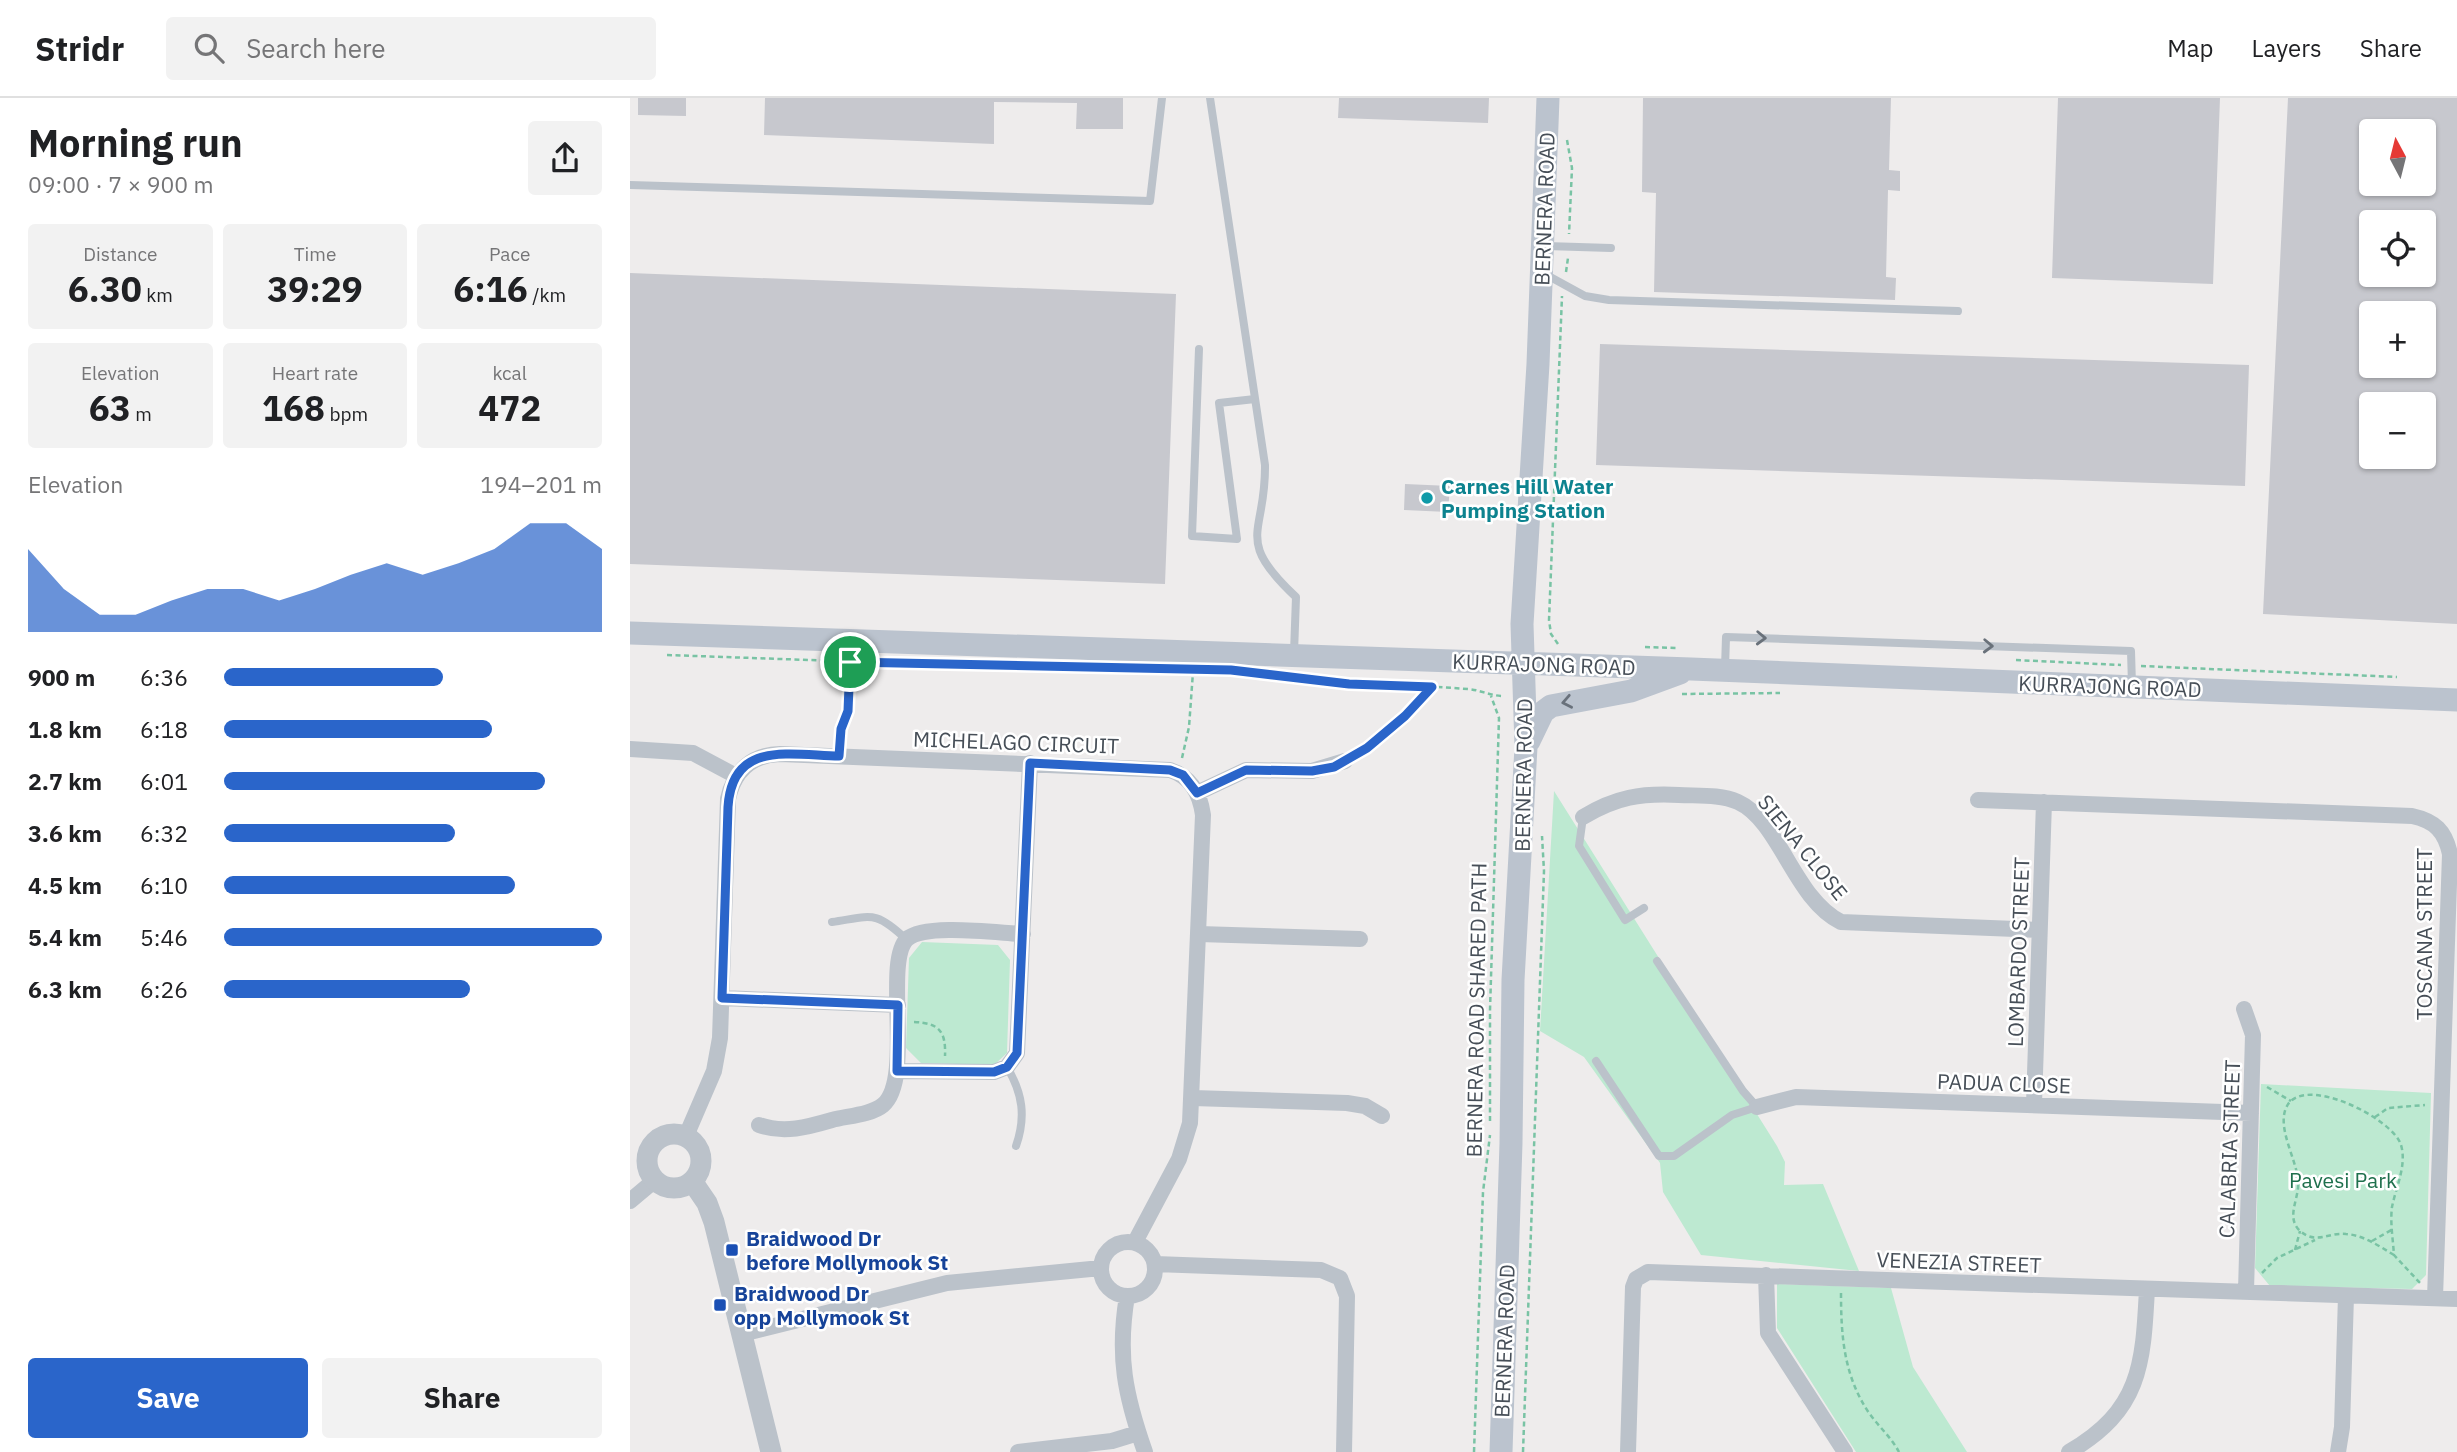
<!DOCTYPE html>
<html lang="en">
<head>
<meta charset="utf-8">
<style>
	body { margin:0; font-family:"IBM Plex Sans",sans-serif; background:#f2f2f2; color:#202124; height:100vh; display:flex; flex-direction:column; font-size:26px; white-space:nowrap }
	* { box-sizing:border-box; margin:0 }
	p { font-size:23px; color:#757577 }
	.icon { flex:none; width:38px; height:38px; fill:none; stroke:currentColor; stroke-width:2; stroke-linecap:round; stroke-linejoin:round }
	.map { position:relative; flex:1; overflow:hidden }
	.panel { display:flex; flex-direction:column; background:#fff; width:630px }
	.panel>* { flex:none }
	.needle { width:46px; rotate:353deg }
	.controls { position:absolute; left:1729px; top:21px; display:grid; gap:14px }
	.controls a { display:grid; place-items:center; width:77px; height:77px; border-radius:7px; background:#fff; box-shadow:0 2px 5px #0004; font-size:35px }
	.pin { position:absolute; display:grid; place-items:center; width:60px; height:60px; color:#fff; margin:-30px; border:4px solid #fff; border-radius:50%; box-shadow:0 2px 7px #0007 }
	.round { display:grid; place-items:center; flex:none; width:74px; height:74px; border-radius:7px; background:#f2f2f2 }
	.summary { display:flex; align-items:center; justify-content:space-between; height:119px; padding:0 28px }
	h1 { font-size:38px; font-weight:700; line-height:52px }
	.stats { display:grid; grid-template-columns:repeat(3,1fr); gap:10px; height:119px; padding:7px 28px }
	.stats div { display:grid; align-content:center; border-radius:7px; background:#f2f2f2; text-align:center }
	.stats b { font-size:35px; font-weight:700 }
	.stats small { font-size:19px; font-weight:400 }
	.stats p { font-size:19px }
	.chart { height:196px; padding:14px 28px }
	.chart p { display:flex; justify-content:space-between }
	.chart svg { width:100%; height:126px; margin-top:7px; fill:#2a65ca; opacity:.7 }
	.button { display:flex; gap:14px; margin-top:auto; padding:14px 28px }
	.button a { flex:1; height:80px; border-radius:7px; background:#2a65ca; color:#fff; font-size:28px; font-weight:700; line-height:80px; text-align:center }
	.button a+a { background:#f2f2f2; color:#202124 }
	ul { padding:0 28px; list-style:none; font-size:23px }
	li { display:grid; grid-template-columns:112px 84px 1fr; align-items:center; height:52px }
	li i { height:18px; border-radius:9px; background:#2a65ca }
	header { display:flex; align-items:center; gap:42px; box-sizing:border-box; height:98px; padding:0 35px; background:#fff; border-bottom:2px solid #e0e0e0 }
	header strong { font-size:33px }
	nav { display:flex; gap:38px; margin-inline-start:auto; font-size:24px }
	.search { width:490px; height:63px; background:#f2f2f2; display:flex; align-items:center; gap:18px; box-sizing:border-box; padding:0 24px; border-radius:7px; color:#757577; font-size:26px }
	main { display:flex; flex:1; min-height:0 }
	.map>svg:first-child { display:block }
	.green { fill:#bde9d1 }
	.building { fill:#c7c8ce; fill-rule:evenodd }
	.lines { fill:none; stroke-linecap:round; stroke-linejoin:round }
	.path { stroke:#79c3a4; stroke-width:2.5; stroke-dasharray:5 3.5; stroke-linecap:butt }
	.service { stroke:#bbc2ca; stroke-width:8 }
	.minor { stroke:#bbc2ca; stroke-width:16 }
	.tertiary { stroke:#bbc2ca; stroke-width:21 }
	.secondary { stroke:#bbc3ce; stroke-width:23 }
	.oneway { stroke:#69717a }
	.oneway2 { stroke:#69717b }
	.route-casing { stroke:#fff; stroke-width:14 }
	.route { stroke:#2a65ca; stroke-width:9 }
	.culture-dot { fill:#0f9aa8; stroke:#fff; stroke-width:2.5 }
	.transit-dot { fill:#1a4fb4; stroke:#fff; stroke-width:2.5 }
	.labels { text-anchor:middle; dominant-baseline:central; stroke-width:5; stroke-linejoin:round; paint-order:stroke }
	.street-label { font-size:21px; fill:#464e57; stroke:#fff }
	.culture-label { font-size:21px; font-weight:bold; fill:#0d838f; stroke:#fff; text-anchor:start }
	.park-label { font-size:21px; fill:#1f704d; stroke:#fff }
	.transit-label { font-size:21px; font-weight:bold; fill:#164399; stroke:#fff; text-anchor:start }
</style>
</head>
<body>
<header>
<strong>Stridr</strong>
<div class="search"><svg class="icon" aria-label="search" viewBox="0 0 24 24"><circle cx="10" cy="10" r="6"/><path d="M15 15l6 6"/></svg>Search here</div>
<nav><a>Map</a><a>Layers</a><a>Share</a></nav>
</header>
<main>
<section class="panel">
<div class="summary"><div><h1>Morning run</h1><p>09:00 · 7 × 900 m</p></div><a class="round"><svg class="icon" aria-label="share" viewBox="0 0 24 24"><path d="M12 15V3M7 8l5-5 5 5M5 13v7h14v-7"/></svg></a></div>
<div class="stats">
<div><p>Distance</p><b>6.30<small> km</small></b></div>
<div><p>Time</p><b>39:29</b></div>
<div><p>Pace</p><b>6:16<small> /km</small></b></div>
</div>
<div class="stats">
<div><p>Elevation</p><b>63<small> m</small></b></div>
<div><p>Heart rate</p><b>168<small> bpm</small></b></div>
<div><p>kcal</p><b>472</b></div>
</div>
<div class="chart"><p><span>Elevation</span>194–201 m</p>
<svg viewBox="0 0 160 44" preserveAspectRatio="none"><path d="M0 44V15L10 29L20 38L30 38L40 33L50 29L60 29L70 33L80 29L90 24L100 20L110 24L120 20L130 15L140 6L150 6L160 15V44z"/></svg>
</div>
<ul>
<li><b>900 m</b>6:36<i style="width:58%"></i></li>
<li><b>1.8 km</b>6:18<i style="width:71%"></i></li>
<li><b>2.7 km</b>6:01<i style="width:85%"></i></li>
<li><b>3.6 km</b>6:32<i style="width:61%"></i></li>
<li><b>4.5 km</b>6:10<i style="width:77%"></i></li>
<li><b>5.4 km</b>5:46<i style="width:100%"></i></li>
<li><b>6.3 km</b>6:26<i style="width:65%"></i></li>
</ul>
<div class="button"><a>Save</a><a>Share</a></div>
</section>
<div class="map">
<svg width="1827" height="1354" viewBox="0 0 1827 1354">
	<rect width="100%" height="100%" fill="#eeecec"/>
	<path class="green" d="M 924,693 L 1147,1048 L 1155,1064 L 1154,1087 L 1193,1086 L 1229,1173 L 1071,1157 L 1033,1094 L 1030,1065 L 954,959 L 910,933 Z
		M 292,844 L 368,847 L 380,862 L 377,955 L 364,967 L 291,965 L 276,950 L 279,860 Z
		M 1631,986 L 1801,995 L 1796,1177 L 1782,1191 L 1640,1188 L 1625,1170 Z
		M 1147,1186 L 1261,1190 L 1283,1269 L 1337,1354 L 1226,1354 L 1147,1230 Z"/>
	<path class="building" d="M 8,0 L 56,0 L 56,18 L 8,17 Z
		M 135,0 L 493,0 L 493,31 L 446,31 L 447,5 L 364,4 L 364,46 L 134,37 Z
		M 709,0 L 859,0 L 858,25 L 708,20 Z
		M 1013,0 L 1261,0 L 1259,72 L 1270,73 L 1270,93 L 1258,92 L 1256,179 L 1266,180 L 1265,202 L 1024,194 L 1026,95 L 1012,94 Z
		M 1428,0 L 1590,0 L 1583,186 L 1422,180 Z
		M 1658,0 L 1827,0 L 1827,526 L 1633,516 ZM 1741,33 L 1794,33 L 1794,86 L 1741,86 ZM 1741,124 L 1794,124 L 1794,177 L 1741,177 ZM 1741,215 L 1794,215 L 1794,268 L 1741,268 ZM 1741,306 L 1794,306 L 1794,359 L 1741,359 Z
		M 0,175 L 546,196 L 535,486 L 0,466 Z
		M 970,246 L 1619,267 L 1615,388 L 966,367 Z
		M 775,386 L 820,388 L 818,414 L 774,412 Z"/>
	<g class="lines">
		<path class="path" d="M 937,42 L 942,70 L 939,136
			M 936,174 L 938,160
			M 928,546 L 921,536 L 919,522 L 932,198
			M 1015,549 L 1047,550
			M 37,557 L 236,564
			M 1386,562 L 1491,567
			M 1511,568 L 1767,579
			M 638,577 C 704,587 771,586 838,591 C 851,592 860,598 874,598
			M 1052,596 L 1150,595
			M 210,643 L 218,613 L 220,564
			M 729,654 L 775,618 L 802,589
			M 552,660 L 559,629 L 563,574
			M 284,924 C 309,925 316,933 315,958
			M 1637,989 L 1661,1003
			M 1745,1019 L 1758,1010 L 1795,1007
			M 860,1023 L 860,912 L 869,620 L 861,598
			M 1742,1143 L 1763,1131
			M 1665,1152 L 1670,1133
			M 1764,1157 C 1749,1148 1733,1137 1716,1136 C 1699,1134 1686,1147 1670,1133 C 1655,1119 1670,1100 1668,1083 C 1667,1062 1647,1031 1656,1010 C 1671,974 1763,1020 1771,1047 C 1777,1067 1766,1089 1762,1109 C 1760,1124 1763,1142 1764,1157 L 1790,1185
			M 1632,1175 L 1647,1160 L 1685,1142
			M 1211,1195 C 1211,1239 1214,1278 1239,1315 C 1249,1329 1261,1339 1269,1354
			M 844,1354 L 853,1094 L 860,1037
			M 893,1354 L 914,773 L 912,738"/>
		<path class="service" d="M 580,0 L 635,367 C 636,437 603,440 666,499 L 664,555
			M 0,87 L 520,103 L 532,0
			M 916,148 L 981,150
			M 913,175 L 955,198 L 979,202 L 1328,213
			M 569,251 L 562,438 L 607,441 L 589,305 L 625,301
			M 1095,570 L 1096,539 L 1501,553 L 1502,587
			M 953,719 L 949,748 L 995,822 L 1014,810
			M 202,824 C 243,818 245,812 277,842
			M 966,963 L 1029,1058 L 1044,1058 L 1102,1017 L 1127,1009 L 1113,993 L 1027,863
			M 377,969 C 393,996 396,1019 386,1048"/>
		<path class="minor" d="M 0,651 L 63,655 L 106,678
			M 567,695 L 616,672 L 682,673 L 715,663
			M 1348,702 L 1782,718 C 1805,723 1815,733 1820,756 L 1805,1200
			M 953,719 C 986,699 1011,695 1049,697 C 1068,698 1090,696 1108,704 C 1150,723 1164,801 1211,824 L 1408,832
			M 569,836 L 730,841
			M 92,900 L 268,907
			M 1614,911 L 1623,937 L 1616,1193
			M 267,973 L 364,974 L 377,969 L 387,955 L 400,665
			M 563,1000 L 717,1005 L 735,1008 L 752,1018
			M 1404,1006 L 1414,704
			M 1127,1009 L 1166,999 L 1621,1015
			M 129,1027 C 154,1036 178,1029 202,1022 C 217,1018 241,1017 253,1007 C 284,981 253,864 277,841 C 295,825 368,835 393,836
			M 56,1038 L 84,973 L 90,940 L 98,701 C 104,673 121,657 150,656 L 540,672 C 561,679 570,695 573,717 L 560,1025 L 549,1061 L 505,1144
			M 0,1103 L 25,1082
			M471 1171a27 27 0 1 1 54 0a27 27 0 1 1-54 0Z
			M 525,1166 L 691,1172 L 710,1180 L 717,1198 L 714,1354
			M 1136,1177 L 1138,1235 L 1215,1354
			M 497,1198 C 487,1258 495,1297 515,1354
			M 112,1236 L 317,1185 L 471,1170
			M 388,1354 L 482,1343 L 508,1335
			M 998,1354 L 1003,1189 L 1006,1181 L 1018,1174 L 1827,1201
			M 1439,1354 C 1511,1312 1513,1267 1517,1191
			M 1708,1354 L 1712,1329 L 1716,1198"/>
		<path class="tertiary" d="M17 1063a27 27 0 1 1 54 0a27 27 0 1 1-54 0Z
			M 62,1083 L 77,1105 L 84,1124 L 141,1354"/>
		<path class="secondary" d="M 0,535 L 1061,571 L 1827,602
			M 899,643 L 913,614 L 921,608 L 1001,593 L 1050,575
			M 871,1354 L 881,1045 L 883,882 L 896,649 L 892,526 L 908,266 L 918,0"/>
	</g>
	<defs><path id="oneway-chevron" d="M-2-3.5L2.5 0L-2 3.5" fill="none" stroke-width="1.6" stroke-linecap="round" stroke-linejoin="round" transform="scale(1.75)"/></defs>
	<g class="oneway">
		<use href="#oneway-chevron" transform="translate(1131 540) rotate(2)"/>
		<use href="#oneway-chevron" transform="translate(1358 548) rotate(2)"/>
	</g>
	<use class="oneway2" href="#oneway-chevron" transform="translate(937 604) rotate(169)"/>
	<g class="lines">
		<g class="route-casing">
			<path id="route" d="M 220,564 L 601,572 L 719,586 L 802,589 L 775,618 L 737,650 L 704,669 L 682,673 L 616,672 L 567,695 L 553,677 L 540,672 L 400,665 L 387,955 L 377,969 L 364,974 L 267,973 L 268,907 L 92,900 L 98,709 C 102,642 160,657 209,658 L 211,631 L 218,613 Z"/>
		</g>
		<use href="#route" class="route"/>
	</g>
	<circle class="culture-dot" cx="797" cy="400" r="7"/>
	<g class="transit-dot">
		<rect x="95" y="1145" width="14" height="14" rx="3.5"/>
		<rect x="83" y="1200" width="14" height="14" rx="3.5"/>
	</g>
	<g class="labels">
		<g class="street-label">
			<text transform="translate(914 111) rotate(-88)">BERNERA ROAD</text>
			<text transform="translate(914 566) rotate(2)">KURRAJONG ROAD</text>
			<text transform="translate(1480 588) rotate(2)">KURRAJONG ROAD</text>
			<text transform="translate(386 644) rotate(2)">MICHELAGO CIRCUIT</text>
			<text transform="translate(893 677) rotate(-89)">BERNERA ROAD</text>
			<text transform="translate(1173 749) rotate(51)">SIENA CLOSE</text>
			<text transform="translate(1794 836) rotate(-90)">TOSCANA STREET</text>
			<text transform="translate(1388 854) rotate(-88)">LOMBARDO STREET</text>
			<text transform="translate(846 912) rotate(-89)">BERNERA ROAD SHARED PATH</text>
			<text transform="translate(1374 985) rotate(2)">PADUA CLOSE</text>
			<text transform="translate(1599 1051) rotate(-88)">CALABRIA STREET</text>
			<text transform="translate(1329 1164) rotate(2)">VENEZIA STREET</text>
			<text transform="translate(874 1243) rotate(-88)">BERNERA ROAD</text>
		</g>
		<g class="culture-label">
			<text x="811" y="388">Carnes Hill Water<tspan x="811" dy="24">Pumping Station</tspan></text>
		</g>
		<g class="park-label">
			<text x="1713" y="1082">Pavesi Park</text>
		</g>
		<g class="transit-label">
			<text x="116" y="1140">Braidwood Dr<tspan x="116" dy="24">before Mollymook St</tspan></text>
			<text x="104" y="1195">Braidwood Dr<tspan x="104" dy="24">opp Mollymook St</tspan></text>
		</g>
	</g>
</svg>
<div class="controls">
<a><svg class="needle" viewBox="-14 -14 28 28"><path d="M0-13l5 13h-10z" fill="#e53935"/><path d="M0 13l5-13h-10z" fill="#757577"/></svg></a>
<a><svg class="icon" aria-label="locate" viewBox="0 0 24 24"><circle cx="12" cy="12" r="6"/><path d="M12 2v4M12 18v4M2 12h4M18 12h4"/></svg></a>
<a>+</a>
<a>−</a>
</div>
<div class="pin" style="left:220px;top:564px;background:#1e9e55"><svg class="icon" aria-label="arrive" viewBox="0 0 24 24"><path d="M6 21V4h12l-3 4 3 4H6"/></svg></div>
</div>
</main>
</body>
</html>
